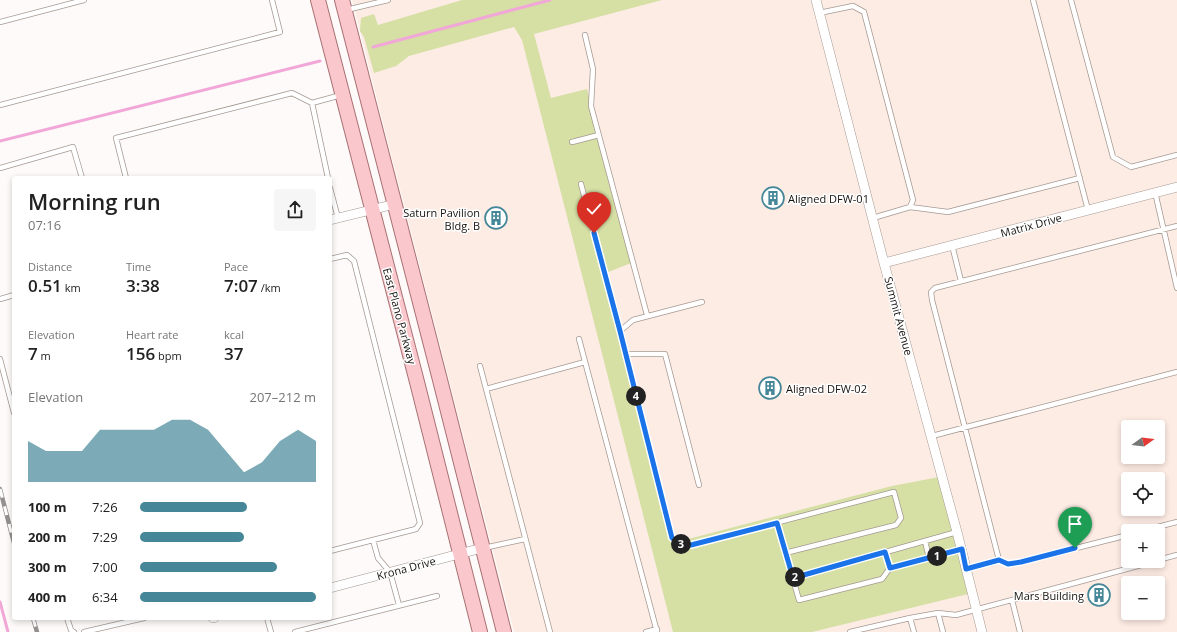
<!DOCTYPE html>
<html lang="en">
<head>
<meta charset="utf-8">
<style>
	body { margin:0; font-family:"Open Sans",sans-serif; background:#f6f6f6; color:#222; height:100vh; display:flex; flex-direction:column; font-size:15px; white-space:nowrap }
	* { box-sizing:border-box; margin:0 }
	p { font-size:13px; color:#767676 }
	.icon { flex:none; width:22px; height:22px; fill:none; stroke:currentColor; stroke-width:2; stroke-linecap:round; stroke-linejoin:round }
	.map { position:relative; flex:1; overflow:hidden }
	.panel { position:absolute; left:12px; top:176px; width:320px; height:444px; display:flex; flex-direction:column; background:#fff; border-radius:4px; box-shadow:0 2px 6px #0003 }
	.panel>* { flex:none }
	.needle { width:26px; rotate:75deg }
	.controls { position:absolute; left:1121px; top:420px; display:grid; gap:8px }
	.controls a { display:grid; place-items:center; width:44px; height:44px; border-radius:4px; background:#fff; box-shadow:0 2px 6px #0003; font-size:20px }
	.pin { position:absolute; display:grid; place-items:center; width:34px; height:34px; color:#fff; margin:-41px -17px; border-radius:50% 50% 50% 0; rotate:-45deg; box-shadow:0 0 4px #0007 }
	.pin .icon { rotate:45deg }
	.km { position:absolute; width:20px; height:20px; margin:-10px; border-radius:50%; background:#222; color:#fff; font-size:11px; line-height:20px; text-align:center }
	.round { display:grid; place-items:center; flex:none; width:42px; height:42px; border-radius:4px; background:#f6f6f6 }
	.headline { display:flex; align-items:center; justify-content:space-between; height:68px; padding:0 16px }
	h1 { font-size:22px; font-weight:600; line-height:30px }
	.stats { display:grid; grid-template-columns:repeat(3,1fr); gap:6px; height:68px; padding:4px 16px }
	.stats div { display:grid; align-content:center }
	.stats b { font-size:17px; font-weight:600 }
	.stats small { font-size:11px; font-weight:400 }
	.stats p { font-size:11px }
	.chart { height:112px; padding:8px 16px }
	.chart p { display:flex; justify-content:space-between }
	.chart svg { width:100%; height:72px; margin-top:4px; fill:#458798; opacity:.7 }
	ul { padding:0 16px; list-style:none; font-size:13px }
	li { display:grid; grid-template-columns:64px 48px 1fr; align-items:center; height:30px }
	li i { height:10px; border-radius:5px; background:#458798 }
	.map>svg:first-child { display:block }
	.built { fill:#fdece4; fill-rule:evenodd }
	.green { fill:#d6dfa4 }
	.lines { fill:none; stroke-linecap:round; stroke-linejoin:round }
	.stream { stroke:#f1a7d7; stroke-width:3 }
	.service-casing { stroke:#a59993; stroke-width:6 }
	.minor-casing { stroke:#a59993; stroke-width:10 }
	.primary-casing { stroke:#a97174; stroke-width:16 }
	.service { stroke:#fff; stroke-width:4.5 }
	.minor { stroke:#fff; stroke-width:9 }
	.primary { stroke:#fac8cc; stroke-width:14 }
	.rail-casing { stroke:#93908e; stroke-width:4.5 }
	.rail { stroke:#fff; stroke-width:3; stroke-dasharray:9; stroke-linecap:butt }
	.route-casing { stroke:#fff; stroke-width:8 }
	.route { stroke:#1a73e8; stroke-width:5 }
	.labels { text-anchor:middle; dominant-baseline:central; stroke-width:3; stroke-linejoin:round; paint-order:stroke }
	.poi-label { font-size:11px; fill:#171310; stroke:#fff; text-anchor:start }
	.street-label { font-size:11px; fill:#171310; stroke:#fff }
</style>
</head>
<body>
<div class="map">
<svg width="1177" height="632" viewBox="0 0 1177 632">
	<rect width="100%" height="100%" fill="#fdfaf9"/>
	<path class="built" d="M 352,0 L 1177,0 L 1177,632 L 514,632 L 381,115 ZM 1128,427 L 1158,427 L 1158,457 L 1128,457 ZM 1128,479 L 1158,479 L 1158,509 L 1128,509 ZM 1128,531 L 1158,531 L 1158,561 L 1128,561 ZM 1128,583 L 1158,583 L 1158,613 L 1128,613 Z"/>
	<path class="green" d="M 462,0 L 662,0 L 534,34 L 551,98 L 587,89 L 631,263 L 606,273 L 630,385 L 673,543 L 892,486 L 939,477 L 968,594 L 812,632 L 673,632 L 522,40 L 514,27 L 409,56 L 396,66 L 374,73 L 364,37 L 360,31 L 361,18 L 374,14 L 378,25 Z"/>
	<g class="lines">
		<path class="stream" d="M 373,47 L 550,0
			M 0,141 L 320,61
			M 0,602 L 8,632"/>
		<g class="service-casing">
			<path id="service" d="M 1033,0 L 1088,210
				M 1071,0 L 1113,157 L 1131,167 L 1177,155
				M 346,10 L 388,0
				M 819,13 L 853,6 L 864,12 L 913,200 L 910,207 L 873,218
				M 0,22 L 84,0
				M 585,35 L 593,69 L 591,106 L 647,315
				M 312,103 L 328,178
				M 0,105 L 280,32 L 272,0
				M 572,142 L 599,135
				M 0,168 L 73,147 L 82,178
				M 126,178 L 116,138 L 292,93 L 312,103 L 341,95
				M 581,184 L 620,331
				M 330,188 L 338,218
				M 1155,192 L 1177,288
				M 910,207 L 948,212 L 1080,178
				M 952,245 L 961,281
				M 330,259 L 347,255 L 354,261 L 420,523 L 416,529 L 330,551
				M 0,299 L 14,295
				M 702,302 L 633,320 L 620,331 L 672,538 L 681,544 L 691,545 L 894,492 L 901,518 L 896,525 L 785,553
				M 579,339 L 657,632
				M 626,354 L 665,354 L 699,485
				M 0,359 L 14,413
				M 480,366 L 550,632
				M 486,389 L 585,362
				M 932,436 L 1177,372
				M 777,523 L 799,600 L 882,579 L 890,568 L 962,549
				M 1142,531 L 1177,522
				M 1128,535 L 1021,562 L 1008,564 L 999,560 L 932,300 L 931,292 L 935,288 L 1177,226
				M 373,540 L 378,558 L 390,572 L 399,605
				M 925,541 L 929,558
				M 484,548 L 525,539
				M 885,552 L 890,568
				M 1158,560 L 1177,555
				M 966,569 L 999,560
				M 793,578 L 957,532
				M 1012,600 L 1020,632
				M 938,613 L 943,632
				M 67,618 L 71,630 L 74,632
				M 267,618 L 271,632
				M 910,618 L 914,632
				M 84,632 L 144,618
				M 295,632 L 437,596
				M 646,632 L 657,629
				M 850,632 L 910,618 L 938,613 L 956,615 L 1156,561"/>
		</g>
		<g class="minor-casing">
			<path id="minor" d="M 816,0 L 884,263 L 957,532 L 982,632
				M 330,220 L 395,204
				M 884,263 L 1177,187
				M 330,588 L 482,548
				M 213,618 L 214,618"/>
		</g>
		<g class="primary-casing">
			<path id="primary" d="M 318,0 L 417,382 L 480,632
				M 342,0 L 439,376 L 504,632"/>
		</g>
		<use href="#service" class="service"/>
		<use href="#minor" class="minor"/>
		<use href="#primary" class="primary"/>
		<g class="rail-casing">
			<path id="rail" d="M 0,489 L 14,543
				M 33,618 L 37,632"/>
		</g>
		<use href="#rail" class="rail"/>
	</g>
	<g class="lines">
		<g class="route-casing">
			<path id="route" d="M 594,233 L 620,331 L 672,538 L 681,544 L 691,545 L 777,523 L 793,578 L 885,552 L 890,568 L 962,549 L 966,569 L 999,560 L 1008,564 L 1021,562 L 1075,548"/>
		</g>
		<use href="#route" class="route"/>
	</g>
	<defs>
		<g id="building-ring" transform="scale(1.15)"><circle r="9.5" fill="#fff" stroke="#458798" stroke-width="1.5"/><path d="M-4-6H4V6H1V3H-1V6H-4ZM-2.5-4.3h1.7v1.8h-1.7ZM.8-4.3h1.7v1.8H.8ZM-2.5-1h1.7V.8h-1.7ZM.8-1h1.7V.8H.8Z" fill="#458798"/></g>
	</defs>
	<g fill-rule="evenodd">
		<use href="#building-ring" x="773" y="198"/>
		<use href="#building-ring" x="496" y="218"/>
		<use href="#building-ring" x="770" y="388"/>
		<use href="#building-ring" x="1099" y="595"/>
	</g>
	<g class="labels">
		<g class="poi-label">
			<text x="788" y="198">Aligned DFW-01</text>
			<text x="480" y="212" text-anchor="end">Saturn Pavilion<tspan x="480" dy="13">Bldg. B</tspan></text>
			<text x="786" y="388">Aligned DFW-02</text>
			<text x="1084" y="595" text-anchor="end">Mars Building</text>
		</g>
		<g class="street-label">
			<text transform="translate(1031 225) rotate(-15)">Matrix Drive</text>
			<text transform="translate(400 316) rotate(75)">East Plano Parkway</text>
			<text transform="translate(899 316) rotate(75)">Summit Avenue</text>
			<text transform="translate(406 568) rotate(-15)">Krona Drive</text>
		</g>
	</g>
</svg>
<div class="controls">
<a><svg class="needle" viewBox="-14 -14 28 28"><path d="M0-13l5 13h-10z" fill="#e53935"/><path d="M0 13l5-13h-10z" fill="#767676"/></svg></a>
<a><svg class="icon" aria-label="locate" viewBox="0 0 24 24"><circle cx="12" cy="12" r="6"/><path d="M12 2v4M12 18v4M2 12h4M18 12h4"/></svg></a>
<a>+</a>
<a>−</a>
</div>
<div class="pin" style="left:1075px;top:548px;background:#1e9e55"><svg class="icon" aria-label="arrive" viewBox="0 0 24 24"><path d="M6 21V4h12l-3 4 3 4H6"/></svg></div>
<div class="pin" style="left:594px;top:233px;background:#d93025"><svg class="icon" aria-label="check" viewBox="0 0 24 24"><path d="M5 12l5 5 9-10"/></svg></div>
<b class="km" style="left:937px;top:556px">1</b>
<b class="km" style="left:795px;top:577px">2</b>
<b class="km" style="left:681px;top:544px">3</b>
<b class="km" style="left:636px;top:396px">4</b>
<section class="panel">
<div class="headline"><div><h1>Morning run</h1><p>07:16</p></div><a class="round"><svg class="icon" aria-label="share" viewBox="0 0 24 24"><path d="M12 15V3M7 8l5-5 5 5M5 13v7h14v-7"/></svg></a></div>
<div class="stats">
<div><p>Distance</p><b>0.51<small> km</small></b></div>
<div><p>Time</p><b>3:38</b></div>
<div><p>Pace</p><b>7:07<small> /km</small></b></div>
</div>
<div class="stats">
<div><p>Elevation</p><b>7<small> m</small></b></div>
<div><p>Heart rate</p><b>156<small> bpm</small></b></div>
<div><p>kcal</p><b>37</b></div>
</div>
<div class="chart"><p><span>Elevation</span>207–212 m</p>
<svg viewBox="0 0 160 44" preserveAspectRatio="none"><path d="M0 44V19L10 25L20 25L30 25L40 12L50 12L60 12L70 12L80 6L90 6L100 12L110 25L120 38L130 32L140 19L150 12L160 19V44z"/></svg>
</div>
<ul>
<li><b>100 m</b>7:26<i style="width:61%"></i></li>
<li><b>200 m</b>7:29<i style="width:59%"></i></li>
<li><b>300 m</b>7:00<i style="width:78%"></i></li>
<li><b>400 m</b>6:34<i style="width:100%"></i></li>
</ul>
</section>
</div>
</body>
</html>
